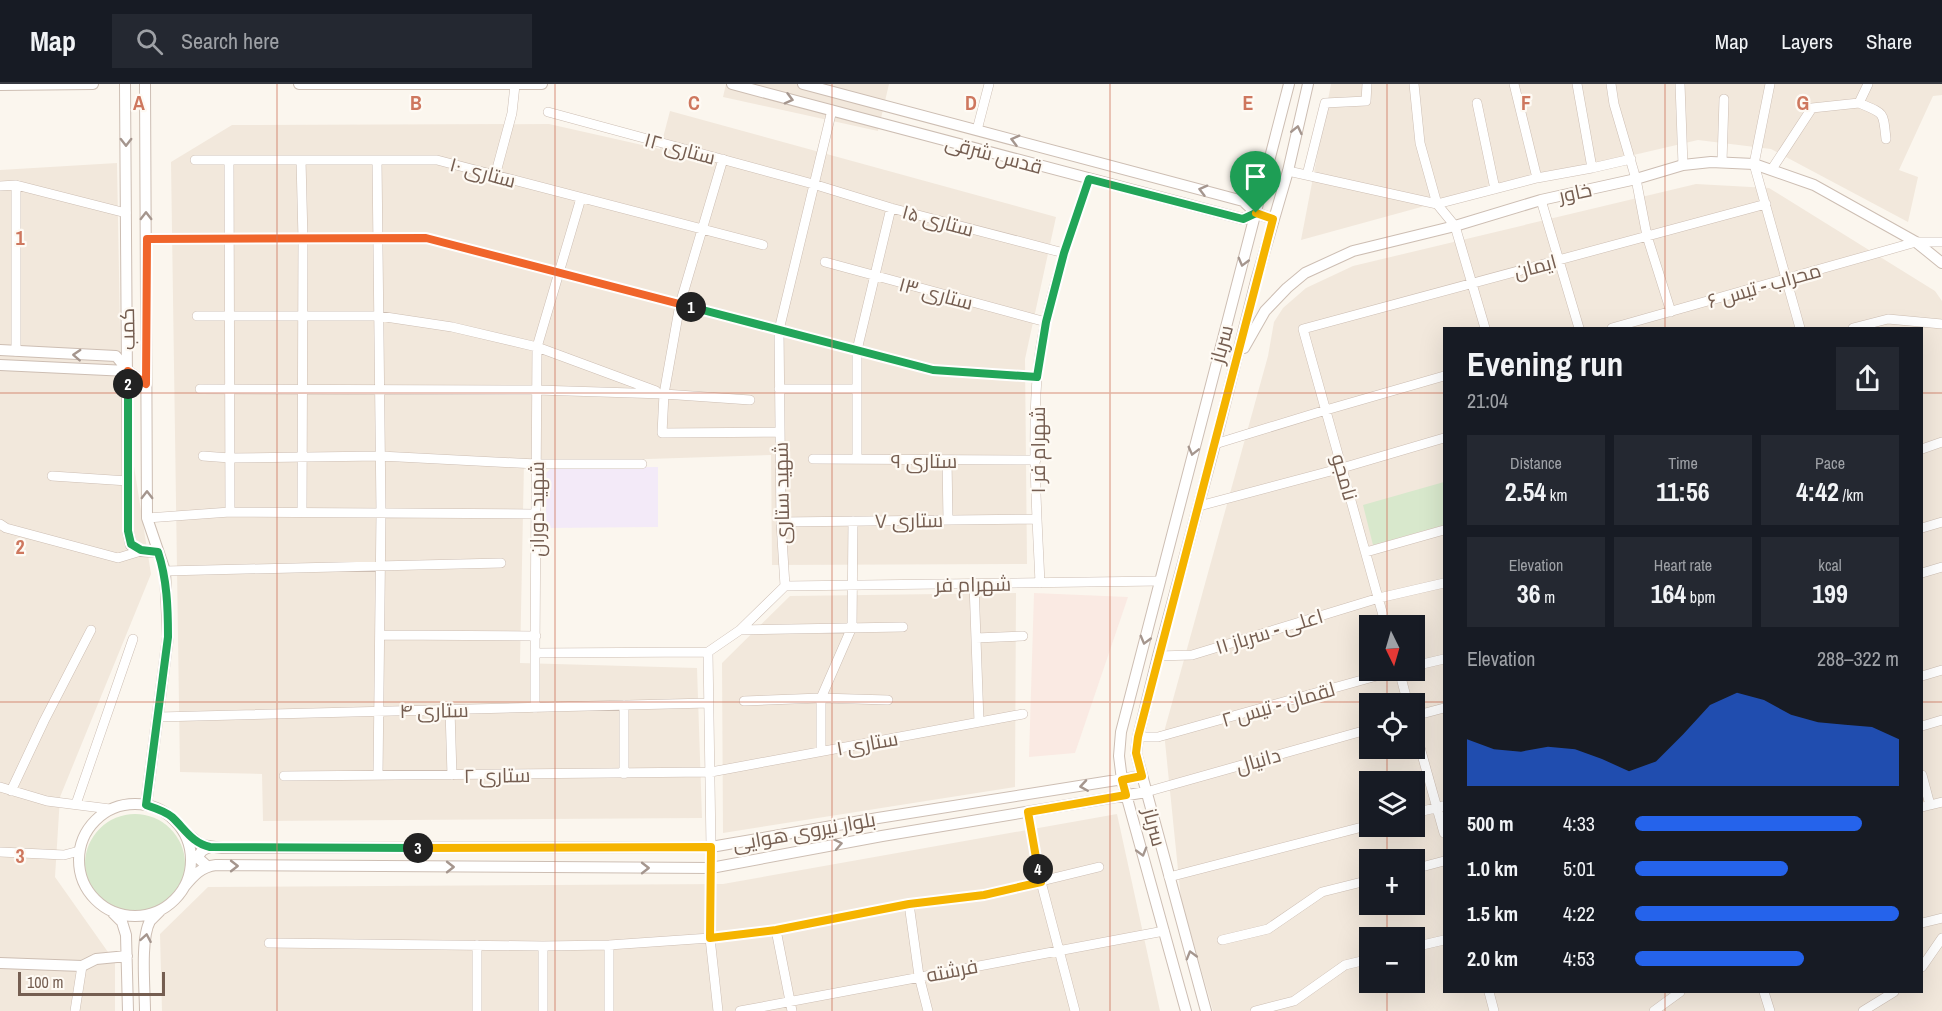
<!DOCTYPE html>
<html lang="en">
<head>
<meta charset="utf-8">
<style>
	body { margin:0; font-family:"Archivo Narrow",Cairo,sans-serif; background:#242831; color:#f1f3f6; height:100vh; display:flex; flex-direction:column; font-size:22px; white-space:nowrap }
	* { box-sizing:border-box; margin:0 }
	p { font-size:20px; color:#9ea1a6 }
	.icon { flex:none; width:33px; height:33px; fill:none; stroke:currentColor; stroke-width:2; stroke-linecap:round; stroke-linejoin:round }
	.map { position:relative; flex:1; overflow:hidden }
	.sheet { position:absolute; left:1443px; top:243px; width:480px; height:666px; display:flex; flex-direction:column; background:#171b24; border-radius:0px; box-shadow:0 6px 24px #0002 }
	.sheet>* { flex:none }
	.needle { width:39px; rotate:175deg }
	.tools { position:absolute; left:1359px; top:531px; display:grid; gap:12px }
	.tools a { display:grid; place-items:center; width:66px; height:66px; border-radius:0px; background:#171b24; box-shadow:0 6px 24px #0002; font-size:30px }
	.scale { position:absolute; left:18px; bottom:15px; width:147px; box-sizing:border-box; padding-left:6px; border:3px solid #755e51; border-top:0; font-size:16px; line-height:21px; white-space:nowrap; color:#755e51; -webkit-text-stroke:4px #fefaf4; paint-order:stroke }
	.pin { position:absolute; display:grid; place-items:center; width:51px; height:51px; color:#fff; margin:-62px -26px; border-radius:50% 50% 50% 0; rotate:-45deg; box-shadow:0 0 6px #0007 }
	.pin .icon { rotate:45deg }
	.km { position:absolute; width:30px; height:30px; margin:-15px; border-radius:50%; background:#222; color:#fff; font-size:16px; line-height:30px; text-align:center }
	.round { display:grid; place-items:center; flex:none; width:63px; height:63px; border-radius:0px; background:#242831 }
	.head { display:flex; align-items:center; justify-content:space-between; height:102px; padding:0 24px }
	h1 { font-size:33px; font-weight:800; line-height:45px }
	.metrics { display:grid; grid-template-columns:repeat(3,1fr); gap:9px; height:102px; padding:6px 24px }
	.metrics div { display:grid; align-content:center; border-radius:0px; background:#242831; text-align:center }
	.metrics b { font-size:26px; font-weight:800 }
	.metrics small { font-size:16px; font-weight:400 }
	.metrics p { font-size:16px }
	.chart { height:168px; padding:12px 24px }
	.chart p { display:flex; justify-content:space-between }
	.chart svg { width:100%; height:108px; margin-top:6px; fill:#2563eb; opacity:.7 }
	ul { padding:0 24px; list-style:none; font-size:20px }
	li { display:grid; grid-template-columns:96px 72px 1fr; align-items:center; height:45px }
	li i { height:15px; border-radius:8px; background:#2563eb }
	header { display:flex; align-items:center; gap:36px; box-sizing:border-box; height:84px; padding:0 30px; background:#171b24; border-bottom:2px solid #363941 }
	header strong { font-size:28px }
	nav { display:flex; gap:33px; margin-inline-start:auto; font-size:21px }
	.search { width:420px; height:54px; background:#242831; display:flex; align-items:center; gap:15px; box-sizing:border-box; padding:0 21px; border-radius:0px; color:#9ea1a6; font-size:22px }
	.map>svg:first-child { display:block }
	.residential { fill:#f2e8dc; fill-rule:evenodd }
	.commercial { fill:#faeae3 }
	.education { fill:#f3eaf8 }
	.green { fill:#d8e8cc }
	.lines { fill:none; stroke-linecap:round; stroke-linejoin:round }
	.minor-casing { stroke:#cdbeb3; stroke-width:10 }
	.tertiary-casing { stroke:#cdbeb3; stroke-width:12 }
	.minor { stroke:#fff; stroke-width:9 }
	.tertiary { stroke:#fff; stroke-width:10 }
	.oneway { stroke:#a5968e }
	.split-1-casing { stroke:#fff; stroke-width:12 }
	.split-2-casing { stroke:#fff; stroke-width:12 }
	.split-3-casing { stroke:#fff; stroke-width:12 }
	.split-4-casing { stroke:#fff; stroke-width:12 }
	.split-5-casing { stroke:#fff; stroke-width:12 }
	.split-1 { stroke:#22a559; stroke-width:8 }
	.split-2 { stroke:#f0652b; stroke-width:8 }
	.split-3 { stroke:#22a559; stroke-width:8 }
	.split-4 { stroke:#f5b400; stroke-width:8 }
	.split-5 { stroke:#f5b400; stroke-width:8 }
	.grid { fill:none; stroke:#ce775e; stroke-width:1.5; stroke-opacity:0.55 }
	.labels { text-anchor:middle; dominant-baseline:central; stroke-width:4.5; stroke-linejoin:round; paint-order:stroke }
	.street-label { font-size:20px; fill:#755e51; stroke:#fefaf4 }
	.grid-label { font-size:20px; text-anchor:middle; font-weight:bold; fill:#ce775e; stroke:#fefaf4; stroke-width:4.5; stroke-linejoin:round; paint-order:stroke }
</style>
</head>
<body>
<header>
<strong>Map</strong>
<div class="search"><svg class="icon" aria-label="search" viewBox="0 0 24 24"><circle cx="10" cy="10" r="6"/><path d="M15 15l6 6"/></svg>Search here</div>
<nav><a>Map</a><a>Layers</a><a>Share</a></nav>
</header>
<div class="map">
<svg width="1942" height="927" viewBox="0 0 1942 927">
	<rect width="100%" height="100%" fill="#fbf6ee"/>
	<path class="residential" d="M 726,0 L 889,0 L 878,47 L 723,13 Z
		M 1331,0 L 1942,0 L 1942,11 L 1933,12 L 1899,86 L 1918,93 L 1908,138 L 1771,65 L 1698,56 L 1483,106 L 1301,156 Z
		M 670,27 L 1056,133 L 1025,275 L 1027,480 L 772,481 L 771,371 L 524,379 L 520,579 L 697,584 L 702,734 L 263,737 L 262,690 L 180,688 L 171,78 L 232,41 L 549,40 L 660,65 Z
		M 117,79 L 121,300 L 151,490 L 60,713 L 55,793 L 115,878 L 115,927 L 0,927 L 0,86 Z
		M 1696,100 L 1769,104 L 1935,207 L 1942,217 L 1942,927 L 1213,927 L 1181,815 L 1164,648 L 1268,272 L 1274,238 L 1283,224 L 1306,204 L 1353,182 ZM 1444,244 L 1922,244 L 1922,908 L 1444,908 ZM 1370,542 L 1414,542 L 1414,586 L 1370,586 ZM 1370,620 L 1414,620 L 1414,664 L 1370,664 ZM 1370,698 L 1414,698 L 1414,742 L 1370,742 ZM 1370,776 L 1414,776 L 1414,820 L 1370,820 ZM 1370,854 L 1414,854 L 1414,898 L 1370,898 Z
		M 1016,509 L 1015,703 L 723,749 L 722,579 L 790,512 Z
		M 1117,730 L 1160,927 L 162,927 L 160,850 L 208,803 L 723,800 Z"/>
	<path class="commercial" d="M 1034,509 L 1128,513 L 1075,669 L 1029,673 Z"/>
	<path class="education" d="M 658,383 L 658,443 L 546,444 L 546,389 L 551,384 Z"/>
	<path class="green" d="M 1444,398 L 1444,441 L 1373,461 L 1363,421 Z
		M85 780a50 50 0 1 1 100 0a50 50 0 1 1-100 0Z"/>
	<g class="lines">
		<g class="minor-casing">
			<path id="minor" d="M 1414,0 L 1420,59 L 1437,120 L 1455,142 L 1485,244
				M 1514,0 L 1537,94
				M 1577,0 L 1592,84
				M 1611,0 L 1614,20 L 1636,95 L 1647,152 L 1671,228
				M 1680,0 L 1683,81
				M 1770,0 L 1754,80 L 1800,244
				M 1477,19 L 1495,105
				M 1859,19 C 1885,30 1883,27 1886,55
				M 548,28 L 813,100 L 891,124 L 1064,169
				M 977,46 L 989,0
				M 723,75 L 680,220 L 664,310 L 662,349 L 780,348
				M 195,76 L 437,76 L 763,161
				M 229,76 L 230,428
				M 301,76 L 303,155 L 302,428
				M 377,77 L 381,429 L 378,691
				M 1722,78 L 1724,15
				M 1772,85 L 1812,24 L 1859,19 L 1868,0
				M 1288,87 L 1437,120 L 1537,94 L 1592,84 L 1631,75
				M 1307,91 L 1325,19 L 1366,17 L 1367,0
				M 495,92 L 512,29 L 515,1
				M 0,102 L 16,101 L 126,129
				M 581,114 L 537,263 L 535,569 L 708,568
				M 1541,116 L 1579,244
				M 147,155 L 426,154 L 933,286 L 1037,293
				M 825,178 L 1046,238
				M 197,232 L 379,232 L 452,243 L 537,263 L 656,307
				M 1612,244 L 1916,158 L 1942,158
				M 1853,244 L 1888,235 L 1942,240
				M 16,267 L 16,101
				M 200,305 L 537,306 L 664,310 L 750,316
				M 779,305 L 856,305
				M 1215,360 L 1326,326 L 1444,292
				M 1922,365 L 1942,358
				M 203,372 L 230,374 L 380,372 L 536,380 L 642,380
				M 813,375 L 1036,376
				M 857,375 L 857,266 L 891,124
				M 947,376 L 948,436
				M 52,392 L 128,397
				M 1199,422 L 1342,384 L 1444,354
				M 147,434 L 230,428 L 536,430
				M 781,438 L 1037,435
				M 0,440 L 6,444 L 118,474 L 141,467
				M 1922,444 L 1942,438
				M 1366,468 L 1444,446
				M 165,487 L 501,479
				M 1922,489 L 1942,483
				M 1040,499 C 1037,431 1032,361 1037,294 C 1042,227 1068,158 1089,95
				M 974,500 L 979,638
				M 785,502 L 1160,497
				M 1386,542 L 1303,245 L 1766,120
				M 740,546 L 903,543
				M 380,551 L 536,552
				M 976,554 L 1023,552
				M 1158,572 L 1192,571 L 1379,514 L 1444,499
				M 1414,582 L 1444,575
				M 1399,586 L 1408,620
				M 1922,592 L 1942,586
				M 744,617 L 821,614 L 888,616
				M 624,621 L 624,690
				M 535,624 L 535,569
				M 450,626 L 452,691
				M 1414,632 L 1444,624
				M 158,633 L 709,619
				M 1414,642 L 1444,749
				M 1922,642 L 1942,636
				M 1138,653 L 1158,653 L 1398,586
				M 821,667 L 821,614 L 852,543 L 853,437
				M 1922,691 L 1930,721
				M 284,692 L 711,688 L 1023,630
				M 0,703 L 47,717 L 110,725
				M 11,707 L 44,637 L 91,546
				M 1146,708 L 1370,645
				M 76,720 L 133,555
				M 1922,723 L 1942,718
				M 1028,728 L 1041,798 L 1075,927
				M 1414,729 L 1444,722
				M 711,763 L 708,568 L 740,546 L 785,502 L 781,438 L 779,246 L 832,26
				M 0,768 L 64,771 L 79,767
				M 711,784 L 710,854 L 718,927
				M 1414,785 L 1444,777
				M 1169,793 L 1370,741
				M 909,820 L 919,892 L 928,927
				M 1922,839 L 1942,834
				M 776,846 L 792,927
				M 1222,856 L 1268,845 L 1322,808 L 1370,796
				M 269,859 L 543,862 L 609,861 L 710,854 L 776,846 L 909,820 L 984,811 L 1099,783
				M 477,861 L 477,927
				M 1414,863 L 1444,856
				M 1922,883 L 1942,854
				M 1489,908 L 1494,927
				M 1764,908 L 1770,927
				M 75,927 L 82,882
				M 543,927 L 543,862
				M 609,927 L 609,861
				M 740,927 L 1164,847
				M 1255,927 L 1294,917 L 1345,881 L 1370,875
				M 1654,927 L 1680,908
				M 1863,927 L 1894,908"/>
		</g>
		<g class="tertiary-casing">
			<path id="tertiary" d="M 125,0 L 128,447 L 131,461 L 141,467 L 158,468
				M 145,0 L 147,434 L 165,487 L 168,553 L 146,721
				M 299,0 L 542,0
				M 732,0 L 1243,135 L 1256,129
				M 803,0 L 1243,117 L 1256,129 L 1273,135
				M 0,1 L 93,0
				M 1244,264 L 1265,227 L 1287,204 L 1305,189 L 1353,167 L 1455,142 L 1541,116 L 1636,95 L 1683,81 L 1711,78 L 1754,80 L 1814,101 L 1916,158 L 1942,179
				M 0,266 L 116,272 L 128,287 L 146,300
				M 0,281 L 128,287
				M79 776a56 56 0 1 1 112 0a56 56 0 1 1-112 0Z
				M 182,745 L 201,761 L 222,764 L 711,763 L 878,734 L 1142,692
				M 207,782 L 198,774 C 200,767 204,765 210,763
				M 184,803 C 194,791 201,783 216,781 L 711,784 L 882,752 L 1146,708
				M 113,829 L 122,838 L 126,851 L 128,927
				M 0,879 L 82,882 L 96,875 L 127,872
				M 145,927 C 145,906 140,855 150,837 C 153,834 157,830 160,827
				M 1186,927 L 1122,696 L 1119,672 L 1121,648 L 1289,0
				M 1206,927 L 1136,669 L 1138,653 L 1158,572 L 1215,360 L 1256,197 L 1288,87 L 1308,0"/>
		</g>
		<use href="#minor" class="minor"/>
		<use href="#tertiary" class="tertiary"/>
	</g>
	<defs><path id="oneway-chevron" d="M-2-3.5L2.5 0L-2 3.5" fill="none" stroke-width="1.6" stroke-linecap="round" stroke-linejoin="round" transform="scale(1.5)"/></defs>
	<g class="oneway">
		<use href="#oneway-chevron" transform="translate(789 15) rotate(15)"/>
		<use href="#oneway-chevron" transform="translate(1297 46) rotate(-77)"/>
		<use href="#oneway-chevron" transform="translate(1015 56) rotate(-165)"/>
		<use href="#oneway-chevron" transform="translate(126 58) rotate(90)"/>
		<use href="#oneway-chevron" transform="translate(1203 106) rotate(-165)"/>
		<use href="#oneway-chevron" transform="translate(146 132) rotate(-90)"/>
		<use href="#oneway-chevron" transform="translate(1243 178) rotate(105)"/>
		<use href="#oneway-chevron" transform="translate(77 271) rotate(-177)"/>
		<use href="#oneway-chevron" transform="translate(1193 367) rotate(104)"/>
		<use href="#oneway-chevron" transform="translate(147 411) rotate(-90)"/>
		<use href="#oneway-chevron" transform="translate(1145 556) rotate(105)"/>
		<use href="#oneway-chevron" transform="translate(1084 702) rotate(171)"/>
		<use href="#oneway-chevron" transform="translate(838 760) rotate(-11)"/>
		<use href="#oneway-chevron" transform="translate(1142 768) rotate(74)"/>
		<use href="#oneway-chevron" transform="translate(234 782)"/>
		<use href="#oneway-chevron" transform="translate(450 783)"/>
		<use href="#oneway-chevron" transform="translate(645 784)"/>
		<use href="#oneway-chevron" transform="translate(146 854) rotate(-80)"/>
		<use href="#oneway-chevron" transform="translate(1191 871) rotate(-106)"/>
	</g>
	<g class="lines">
		<g class="split-1-casing">
			<path id="split-1" d="M 691,223 L 933,286 L 1037,293 L 1046,238 L 1064,169 L 1089,95 L 1243,135 L 1256,129"/>
		</g>
		<g class="split-2-casing">
			<path id="split-2" d="M 128,300 L 128,287 L 146,300 L 147,155 L 426,154 L 691,223"/>
		</g>
		<g class="split-3-casing">
			<path id="split-3" d="M 128,300 L 128,447 L 131,460 L 141,466 L 158,468 C 167,495 168,524 168,553 L 146,721 C 155,724 165,727 172,733 C 185,745 192,759 210,763 L 418,764"/>
		</g>
		<g class="split-4-casing">
			<path id="split-4" d="M 418,764 L 711,763 L 710,854 L 776,846 L 909,820 L 984,811 L 1041,798 L 1038,785"/>
		</g>
		<g class="split-5-casing">
			<path id="split-5" d="M 1038,785 L 1028,728 L 1126,711 L 1122,696 L 1142,692 L 1136,669 L 1138,653 L 1273,135 L 1256,129"/>
		</g>
		<use href="#split-1" class="split-1"/>
		<use href="#split-2" class="split-2"/>
		<use href="#split-3" class="split-3"/>
		<use href="#split-4" class="split-4"/>
		<use href="#split-5" class="split-5"/>
	</g>
	<path class="grid" d="M 277,0 L 277,927M 555,0 L 555,927M 832,0 L 832,927M 1110,0 L 1110,927M 1387,0 L 1387,542M 1665,0 L 1665,244M 0,309 L 1444,309M 1922,309 L 1942,309M 1387,586 L 1387,620M 0,618 L 1444,618M 1922,618 L 1942,618M 1387,664 L 1387,698M 1387,742 L 1387,776M 1387,820 L 1387,854M 1387,898 L 1387,927M 1665,908 L 1665,927"/>
	<g class="labels">
		<g class="street-label">
			<text transform="translate(680 64) rotate(15)">ستاری ۱۲</text>
			<text transform="translate(994 70) rotate(15)">قدس شرقی</text>
			<text transform="translate(483 88) rotate(15)">ستاری ۱۰</text>
			<text transform="translate(1575 108) rotate(-12)">خاور</text>
			<text transform="translate(938 136) rotate(15)">ستاری ۱۵</text>
			<text transform="translate(1535 182) rotate(-15)">ایمان</text>
			<text transform="translate(1764 201) rotate(-16)">محراب - تیس ۶</text>
			<text transform="translate(936 209) rotate(15)">ستاری ۱۳</text>
			<text transform="translate(127 245) rotate(-91)">کمب</text>
			<text transform="translate(1221 260) rotate(-75)">سرباز</text>
			<text transform="translate(1037 366) rotate(-90)">شهرام فر ۱</text>
			<text x="924" y="376">ستاری ۹</text>
			<text transform="translate(1345 393) rotate(74)">نامجو</text>
			<text transform="translate(781 409) rotate(-91)">شهید ستاری</text>
			<text transform="translate(536 425) rotate(-90)">شهید دوران</text>
			<text transform="translate(909 436) rotate(-1)">ستاری ۷</text>
			<text transform="translate(973 500) rotate(-1)">شهرام فر</text>
			<text transform="translate(1269 547) rotate(-17)">اعلی - سرباز ۱۱</text>
			<text transform="translate(1278 620) rotate(-16)">لقمان - تیس ۲</text>
			<text transform="translate(434 626) rotate(-1)">ستاری ۴</text>
			<text transform="translate(867 659) rotate(-10)">ستاری ۱</text>
			<text transform="translate(1258 676) rotate(-16)">دانیال</text>
			<text transform="translate(497 691) rotate(-1)">ستاری ۲</text>
			<text transform="translate(1155 743) rotate(75)">سرباز</text>
			<text transform="translate(804 747) rotate(-10)">بلوار نیروی هوایی</text>
			<text transform="translate(952 886) rotate(-11)">فرشته</text>
		</g>
	</g>
	<g class="grid-label">
		<text x="139" y="26">A</text>
		<text x="416" y="26">B</text>
		<text x="694" y="26">C</text>
		<text x="971" y="26">D</text>
		<text x="1248" y="26">E</text>
		<text x="1526" y="26">F</text>
		<text x="1803" y="26">G</text>
		<text x="20" y="161">1</text>
		<text x="20" y="470">2</text>
		<text x="20" y="779">3</text>
	</g>
</svg>
<div class="tools">
<a><svg class="needle" viewBox="-14 -14 28 28"><path d="M0-13l5 13h-10z" fill="#e53935"/><path d="M0 13l5-13h-10z" fill="#9ea1a6"/></svg></a>
<a><svg class="icon" aria-label="locate" viewBox="0 0 24 24"><circle cx="12" cy="12" r="6"/><path d="M12 2v4M12 18v4M2 12h4M18 12h4"/></svg></a>
<a><svg class="icon" aria-label="layers" viewBox="0 0 24 24"><path d="M12 4l9 5-9 5-9-5zM3 14l9 5 9-5"/></svg></a>
<a>+</a>
<a>−</a>
</div>
<div class="scale">100 m</div>
<div class="pin" style="left:1256px;top:129px;background:#1e9e55"><svg class="icon" aria-label="arrive" viewBox="0 0 24 24"><path d="M6 21V4h12l-3 4 3 4H6"/></svg></div>
<b class="km" style="left:691px;top:223px">1</b>
<b class="km" style="left:128px;top:300px">2</b>
<b class="km" style="left:418px;top:764px">3</b>
<b class="km" style="left:1038px;top:785px">4</b>
<section class="sheet">
<div class="head"><div><h1>Evening run</h1><p>21:04</p></div><a class="round"><svg class="icon" aria-label="share" viewBox="0 0 24 24"><path d="M12 15V3M7 8l5-5 5 5M5 13v7h14v-7"/></svg></a></div>
<div class="metrics">
<div><p>Distance</p><b>2.54<small> km</small></b></div>
<div><p>Time</p><b>11:56</b></div>
<div><p>Pace</p><b>4:42<small> /km</small></b></div>
</div>
<div class="metrics">
<div><p>Elevation</p><b>36<small> m</small></b></div>
<div><p>Heart rate</p><b>164<small> bpm</small></b></div>
<div><p>kcal</p><b>199</b></div>
</div>
<div class="chart"><p><span>Elevation</span>288–322 m</p>
<svg viewBox="0 0 160 44" preserveAspectRatio="none"><path d="M0 44V25L10 29L20 30L30 28L40 29L50 33L60 38L70 34L80 23L90 11L100 6L110 9L120 15L130 18L140 19L150 20L160 25V44z"/></svg>
</div>
<ul>
<li><b>500 m</b>4:33<i style="width:86%"></i></li>
<li><b>1.0 km</b>5:01<i style="width:58%"></i></li>
<li><b>1.5 km</b>4:22<i style="width:100%"></i></li>
<li><b>2.0 km</b>4:53<i style="width:64%"></i></li>
</ul>
</section>
</div>
</body>
</html>
